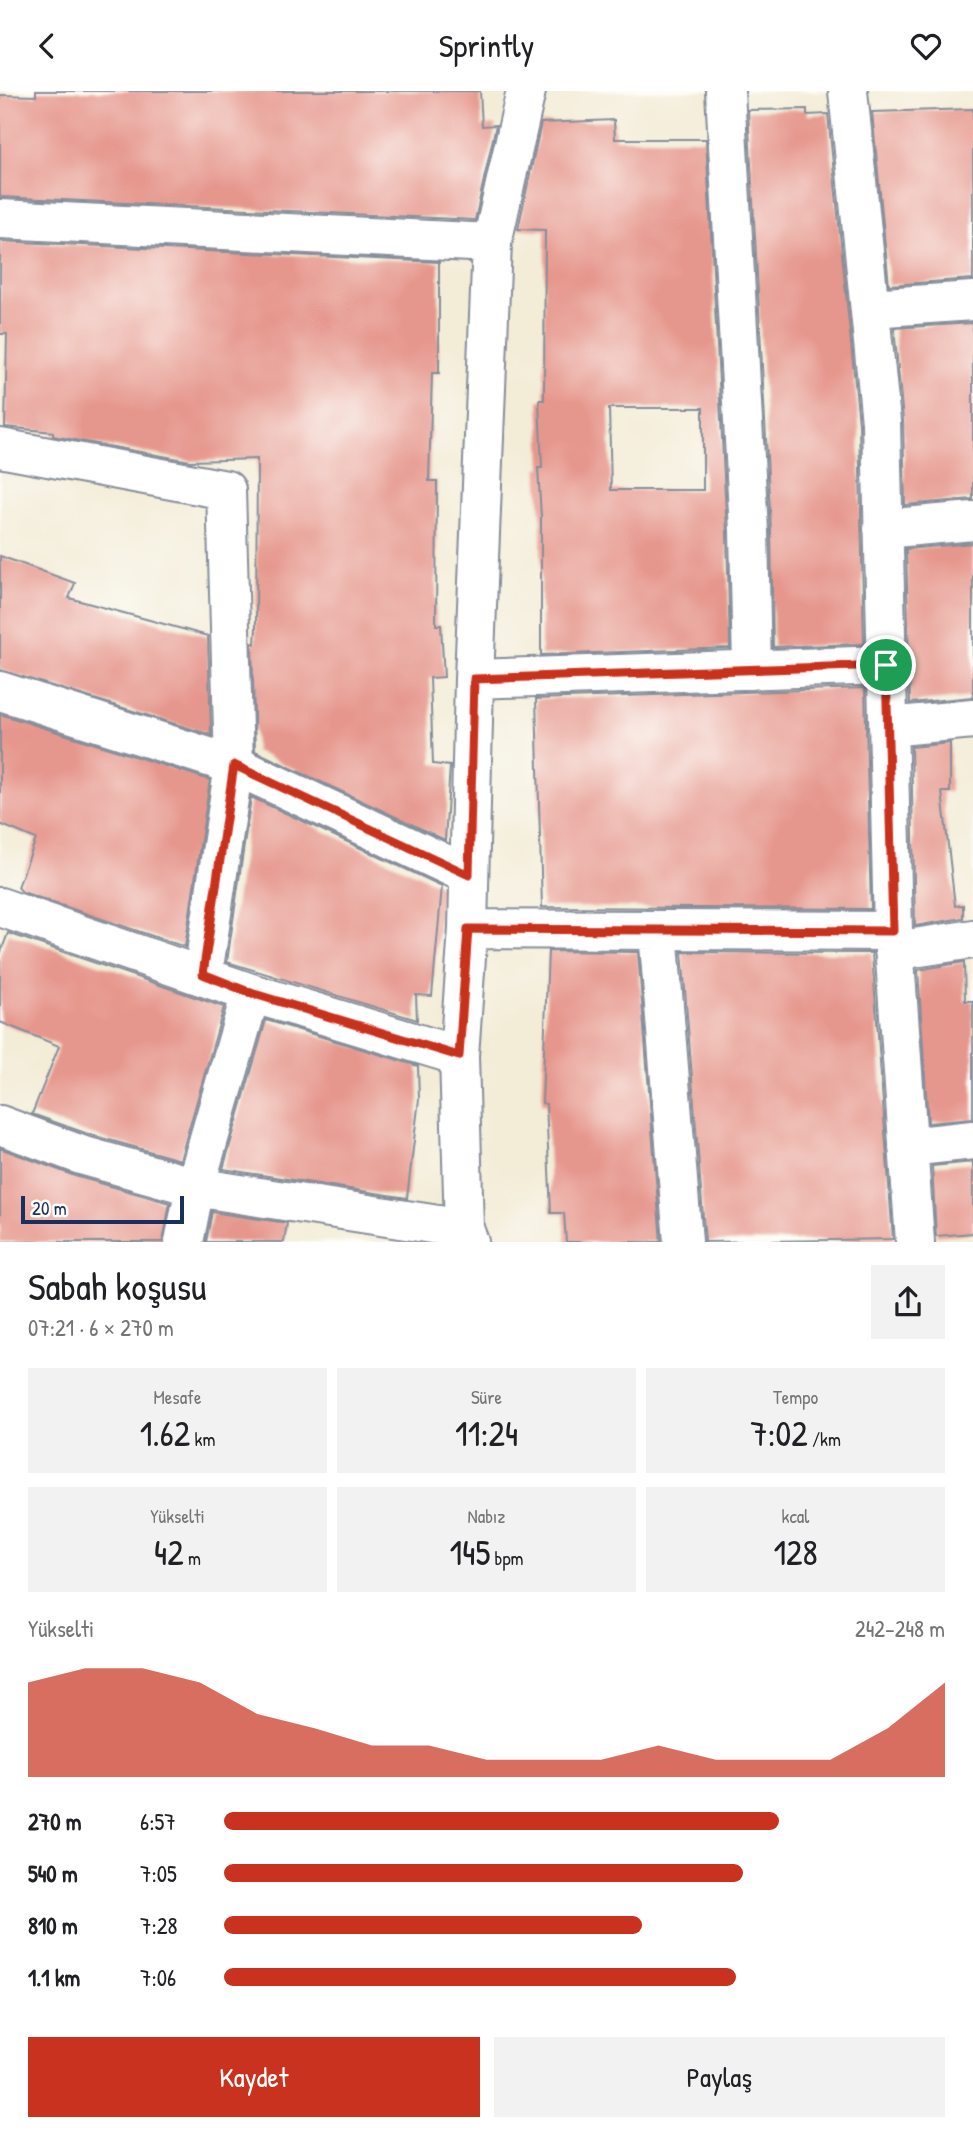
<!DOCTYPE html>
<html lang="tr">
<head>
<meta charset="utf-8">
<style>
	body { margin:0; font-family:"Patrick Hand",sans-serif; background:#f2f2f2; color:#202124; height:100vh; display:flex; flex-direction:column; font-size:26px; white-space:nowrap }
	* { box-sizing:border-box; margin:0 }
	p { font-size:23px; color:#757577 }
	.icon { flex:none; width:38px; height:38px; fill:none; stroke:currentColor; stroke-width:2; stroke-linecap:round; stroke-linejoin:round }
	.map { position:relative; height:1151px; overflow:hidden }
	.drawer { display:flex; flex-direction:column; background:#fff; flex:1 }
	.drawer>* { flex:none }
	.scale { position:absolute; left:21px; bottom:18px; width:163px; box-sizing:border-box; padding-left:7px; border:4px solid #1b2f5e; border-top:0; font-size:19px; line-height:24px; white-space:nowrap; color:#1b2f5e; -webkit-text-stroke:5px #fdfcf7; paint-order:stroke }
	.pin { position:absolute; display:grid; place-items:center; width:60px; height:60px; color:#fff; margin:-30px; border:4px solid #fff; border-radius:50%; box-shadow:0 2px 7px #0007 }
	.round { display:grid; place-items:center; flex:none; width:74px; height:74px; border-radius:0px; background:#f2f2f2 }
	.overview { display:flex; align-items:center; justify-content:space-between; height:119px; padding:0 28px }
	h1 { font-size:38px; font-weight:600; line-height:52px }
	.metrics { display:grid; grid-template-columns:repeat(3,1fr); gap:10px; height:119px; padding:7px 28px }
	.metrics div { display:grid; align-content:center; border-radius:0px; background:#f2f2f2; text-align:center }
	.metrics b { font-size:35px; font-weight:600 }
	.metrics small { font-size:19px; font-weight:400 }
	.metrics p { font-size:19px }
	.chart { height:196px; padding:14px 28px }
	.chart p { display:flex; justify-content:space-between }
	.chart svg { width:100%; height:126px; margin-top:7px; fill:#c8321e; opacity:.7 }
	.button { display:flex; gap:14px; margin-top:auto; padding:14px 28px }
	.button a { flex:1; height:80px; border-radius:0px; background:#c8321e; color:#fff; font-size:28px; font-weight:600; line-height:80px; text-align:center }
	.button a+a { background:#f2f2f2; color:#202124 }
	ul { padding:0 28px; list-style:none; font-size:23px }
	li { display:grid; grid-template-columns:112px 84px 1fr; align-items:center; height:52px }
	li i { height:18px; border-radius:9px; background:#c8321e }
	header { display:flex; justify-content:space-between; align-items:center; height:91px; padding:0 28px; background:#fff; font-size:32px; font-weight:600 }
	.map>svg:first-child { display:block }
	.building { fill:#e6978d; fill-rule:evenodd }
	.lines { fill:none; stroke-linecap:round; stroke-linejoin:round }
	.minor-casing { stroke:#878e9a; stroke-width:42 }
	.minor { stroke:#fff; stroke-width:38 }
	.route-casing { stroke:#fff; stroke-width:14 }
	.route { stroke:#c8321e; stroke-width:9 }
</style>
</head>
<body>
<header><svg class="icon" aria-label="back" viewBox="0 0 24 24"><path d="M15 5l-7 7 7 7"/></svg>Sprintly<svg class="icon" aria-label="heart" viewBox="0 0 24 24"><path d="M12 20l-8-8c-3-5 5-10 8-4 3-6 11-1 8 4z"/></svg></header>
<div class="map">
<svg width="973" height="1151" viewBox="0 0 973 1151">
	<rect width="100%" height="100%" fill="#fdfcf7"/>
	<filter id="ink" filterUnits="userSpaceOnUse"><feTurbulence type="fractalNoise" baseFrequency=".0143" numOctaves="2"/><feDisplacementMap in="SourceGraphic" scale="14" xChannelSelector="R" yChannelSelector="G"/><feConvolveMatrix kernelMatrix="1 2 1 2 8 2 1 2 1" color-interpolation-filters="sRGB"/></filter>
	<filter id="wash" filterUnits="userSpaceOnUse"><feTurbulence type="fractalNoise" baseFrequency=".00686" numOctaves="4" result="noise"/><feDisplacementMap in="SourceGraphic" scale="28" xChannelSelector="R" yChannelSelector="G"/><feGaussianBlur stdDeviation="1.57" result="paint"/><feColorMatrix in="noise" values="0 0 0 0 0 0 0 0 0 0 0 0 0 0 0 0 0 1.4 0 .05"/><feComposite in="paint" operator="in"/></filter>
	<g filter="url(#wash)">
		<rect width="100%" height="100%" fill="#f3ecd7"/>
		<g id="blocks">
			<path class="building" d="M 36,0 L 480,0 L 482,35 L 496,34 L 475,129 L 0,106 L 0,4 L 36,5 Z
				M 807,18 L 807,24 L 828,23 L 859,332 L 864,553 L 773,556 L 771,439 L 748,19 Z
				M 973,18 L 973,188 L 889,194 L 872,21 Z
				M 614,29 L 615,48 L 706,48 L 727,441 L 730,557 L 541,564 L 541,426 L 538,377 L 542,377 L 539,309 L 544,309 L 545,139 L 518,138 L 541,32 ZM 609,317 L 703,317 L 703,399 L 611,399 Z
				M 0,150 L 439,171 L 439,282 L 432,282 L 429,390 L 437,390 L 436,534 L 441,534 L 444,586 L 430,587 L 433,673 L 450,675 L 445,749 L 255,660 L 252,552 L 255,553 L 256,537 L 257,368 L 190,370 L 53,345 L 53,341 L 5,336 L 7,243 L 0,243 Z
				M 973,232 L 973,408 L 905,414 L 903,329 L 894,237 Z
				M 973,452 L 973,606 L 910,612 L 906,458 Z
				M 0,465 L 75,492 L 69,507 L 208,545 L 211,644 L 0,579 Z
				M 865,597 L 871,818 L 542,816 L 536,608 Z
				M 0,623 L 210,689 L 185,856 L 22,801 L 18,796 L 36,748 L 0,733 Z
				M 950,652 L 950,701 L 942,701 L 955,815 L 963,814 L 963,827 L 915,835 L 911,656 Z
				M 251,706 L 442,795 L 432,905 L 416,904 L 417,929 L 227,871 Z
				M 8,842 L 224,916 L 180,1069 L 88,1043 L 32,1023 L 59,955 L 0,931 L 0,864 Z
				M 548,860 L 638,861 L 661,1151 L 566,1151 L 564,1122 L 551,1122 L 546,1013 L 542,1012 Z
				M 682,861 L 872,862 L 893,1148 L 705,1151 Z
				M 964,871 L 965,910 L 973,910 L 973,1028 L 928,1032 L 918,879 Z
				M 266,929 L 418,975 L 419,1008 L 407,1107 L 223,1078 Z
				M 0,1057 L 75,1085 L 170,1112 L 163,1151 L 0,1151 Z
				M 973,1071 L 973,1142 L 936,1145 L 932,1075 Z
				M 212,1121 L 287,1132 L 284,1151 L 206,1151 Z"/>
		</g>
	</g>
	<g filter="url(#ink)">
		<use href="#blocks" fill-opacity="0" stroke="#878e9a" stroke-width="2"/>
		<g class="lines">
			<g class="minor-casing">
				<path id="minor" d="M 725,0 L 749,440 L 752,579
					M 848,0 L 881,331 L 893,840 L 915,1151
					M 0,128 L 492,152
					M 870,217 L 973,210
					M 0,357 L 226,399 L 234,674 L 203,883
					M 883,438 L 973,430
					M 474,588 L 886,574
					M 0,600 L 234,674 L 469,784
					M 888,636 L 973,628
					M 0,816 L 251,902 L 459,965
					M 468,838 L 893,840
					M 658,840 L 683,1151
					M 894,860 L 973,848
					M 0,1034 L 81,1064 L 195,1096 L 464,1138
					M 908,1056 L 973,1049
					M 184,1151 L 195,1096 L 251,902
					M 469,1151 L 464,1138 L 459,965 L 468,838 L 474,588 L 492,152 L 526,0"/>
			</g>
			<use href="#minor" class="minor"/>
		</g>
	</g>
	<g class="lines" filter="url(#ink)">
		<g class="route-casing">
			<path id="route" d="M 886,574 L 893,840 L 468,838 L 459,965 L 251,902 L 203,883 L 234,674 L 469,784 L 474,588 Z"/>
		</g>
		<use href="#route" class="route"/>
	</g>
</svg>
<div class="scale">20 m</div>
<div class="pin" style="left:886px;top:574px;background:#1e9e55"><svg class="icon" aria-label="arrive" viewBox="0 0 24 24"><path d="M6 21V4h12l-3 4 3 4H6"/></svg></div>
</div>
<section class="drawer">
<div class="overview"><div><h1>Sabah koşusu</h1><p>07:21 · 6 × 270 m</p></div><a class="round"><svg class="icon" aria-label="share" viewBox="0 0 24 24"><path d="M12 15V3M7 8l5-5 5 5M5 13v7h14v-7"/></svg></a></div>
<div class="metrics">
<div><p>Mesafe</p><b>1.62<small> km</small></b></div>
<div><p>Süre</p><b>11:24</b></div>
<div><p>Tempo</p><b>7:02<small> /km</small></b></div>
</div>
<div class="metrics">
<div><p>Yükselti</p><b>42<small> m</small></b></div>
<div><p>Nabız</p><b>145<small> bpm</small></b></div>
<div><p>kcal</p><b>128</b></div>
</div>
<div class="chart"><p><span>Yükselti</span>242–248 m</p>
<svg viewBox="0 0 160 44" preserveAspectRatio="none"><path d="M0 44V11L10 6L20 6L30 11L40 22L50 27L60 33L70 33L80 38L90 38L100 38L110 33L120 38L130 38L140 38L150 27L160 11V44z"/></svg>
</div>
<ul>
<li><b>270 m</b>6:57<i style="width:77%"></i></li>
<li><b>540 m</b>7:05<i style="width:72%"></i></li>
<li><b>810 m</b>7:28<i style="width:58%"></i></li>
<li><b>1.1 km</b>7:06<i style="width:71%"></i></li>
</ul>
<div class="button"><a>Kaydet</a><a>Paylaş</a></div>
</section>
</body>
</html>
